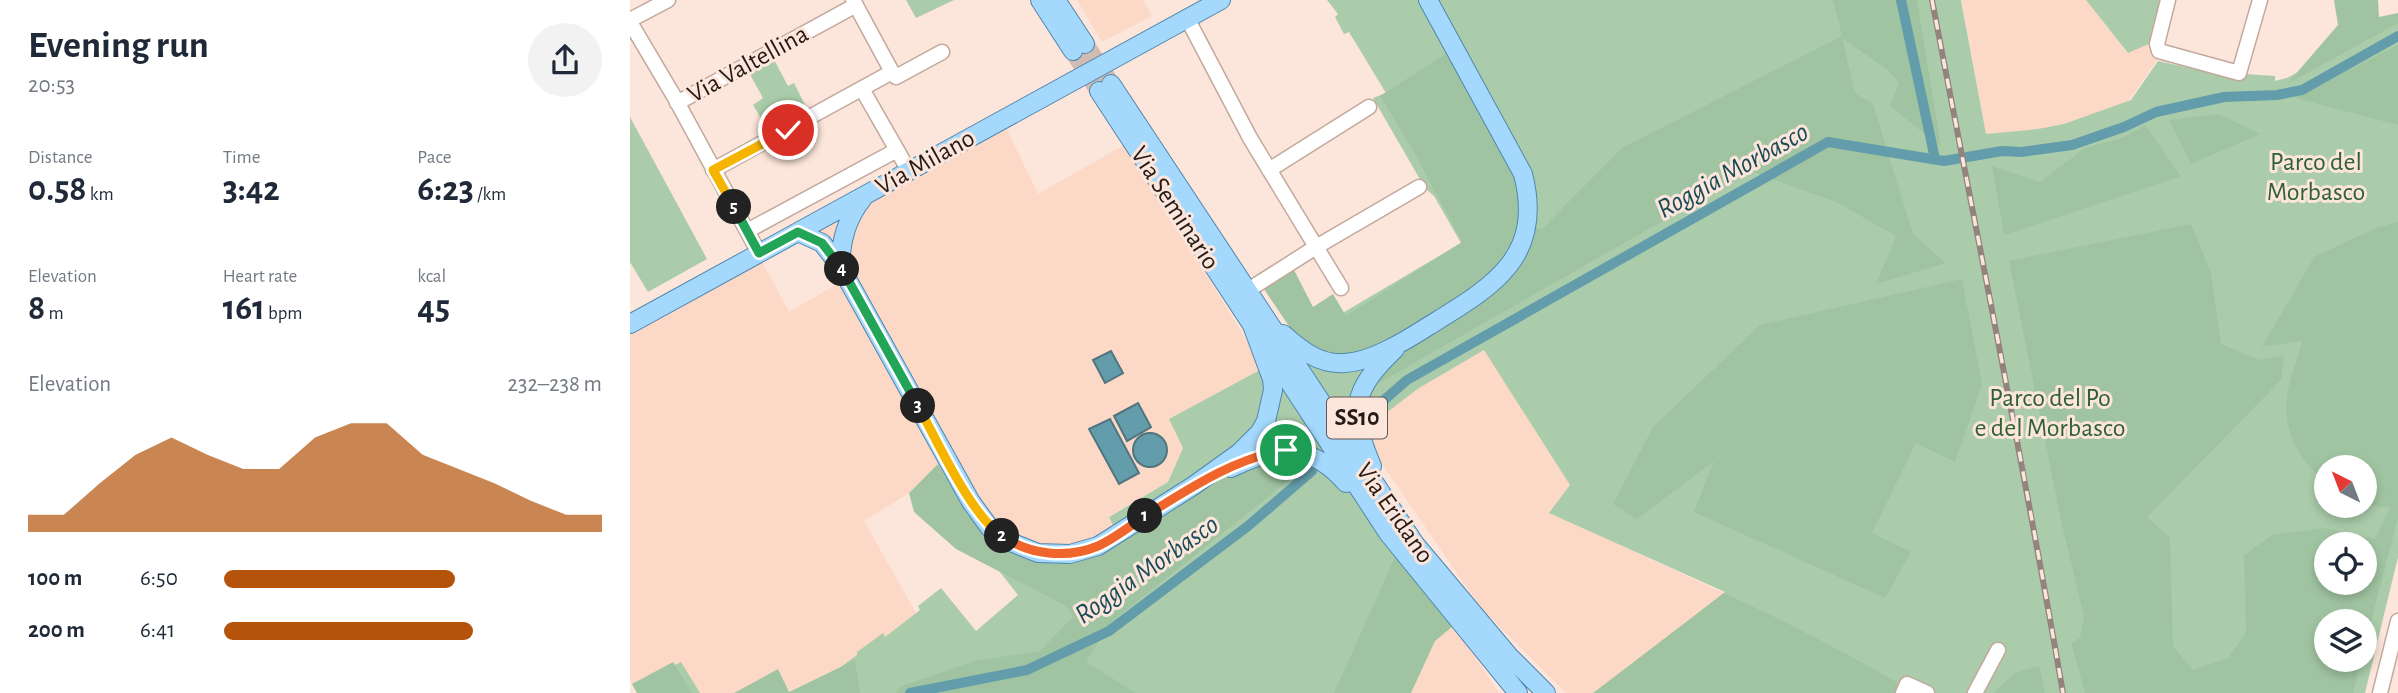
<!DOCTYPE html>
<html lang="en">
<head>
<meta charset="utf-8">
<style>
	body { margin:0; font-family:"Alegreya Sans",sans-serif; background:#f2f2f3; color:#1f2937; height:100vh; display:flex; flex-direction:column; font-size:26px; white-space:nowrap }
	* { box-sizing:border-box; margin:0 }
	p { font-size:23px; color:#747a83 }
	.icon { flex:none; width:38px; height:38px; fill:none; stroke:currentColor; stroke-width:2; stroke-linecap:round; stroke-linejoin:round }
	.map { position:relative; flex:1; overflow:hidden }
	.sheet { display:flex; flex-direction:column; background:#fff; width:630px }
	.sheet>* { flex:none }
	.needle { width:46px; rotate:318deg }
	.buttons { position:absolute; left:1684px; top:455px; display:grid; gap:14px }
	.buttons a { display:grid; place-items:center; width:63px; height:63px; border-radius:50%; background:#fff; box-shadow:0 4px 10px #0003; font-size:35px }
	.pin { position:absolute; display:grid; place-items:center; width:60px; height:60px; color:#fff; margin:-30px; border:4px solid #fff; border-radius:50%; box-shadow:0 2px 7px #0007 }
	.km { position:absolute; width:35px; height:35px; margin:-18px; border-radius:50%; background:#222; color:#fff; font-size:19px; line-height:35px; text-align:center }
	.round { display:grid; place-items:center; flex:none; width:74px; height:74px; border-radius:37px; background:#f2f2f3 }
	.overview { display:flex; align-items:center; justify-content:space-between; height:119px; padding:0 28px }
	h1 { font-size:38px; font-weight:700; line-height:52px }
	.figures { display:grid; grid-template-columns:repeat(3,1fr); gap:10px; height:119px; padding:7px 28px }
	.figures div { display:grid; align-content:center }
	.figures b { font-size:35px; font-weight:700 }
	.figures small { font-size:19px; font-weight:400 }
	.figures p { font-size:19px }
	.chart { height:196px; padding:14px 28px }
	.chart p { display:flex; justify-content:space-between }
	.chart svg { width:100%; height:126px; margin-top:7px; fill:#b45309; opacity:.7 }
	ul { padding:0 28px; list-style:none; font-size:23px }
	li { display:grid; grid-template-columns:112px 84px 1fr; align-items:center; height:52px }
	li i { height:18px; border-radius:9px; background:#b45309 }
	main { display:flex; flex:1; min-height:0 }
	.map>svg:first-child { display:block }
	.built { fill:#fcd8c7 }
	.green { fill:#aca; fill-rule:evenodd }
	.forest { fill:#a0c4a1; fill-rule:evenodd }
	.water { fill:#639caa; stroke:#50757e; stroke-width:2 }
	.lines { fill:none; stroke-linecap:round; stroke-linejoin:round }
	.canal { stroke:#639caa; stroke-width:10 }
	.major-tunnel { stroke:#d1bcb3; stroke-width:18; stroke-dasharray:18 9; stroke-linecap:butt }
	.minor-casing { stroke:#c3a89c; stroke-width:17 }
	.major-casing { stroke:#5086ac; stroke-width:20 }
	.minor { stroke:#fff; stroke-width:14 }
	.major { stroke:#a4d9fd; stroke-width:18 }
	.rail-casing { stroke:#94837c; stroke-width:6 }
	.rail { stroke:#fce5da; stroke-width:3.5; stroke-dasharray:10; stroke-linecap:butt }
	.split-1-casing { stroke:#fff; stroke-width:14 }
	.split-2-casing { stroke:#fff; stroke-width:14 }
	.split-3-casing { stroke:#fff; stroke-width:14 }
	.split-4-casing { stroke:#fff; stroke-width:14 }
	.split-5-casing { stroke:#fff; stroke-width:14 }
	.split-6-casing { stroke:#fff; stroke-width:14 }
	.split-1 { stroke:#f0652b; stroke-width:9 }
	.split-2 { stroke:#f0652b; stroke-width:9 }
	.split-3 { stroke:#f5b400; stroke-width:9 }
	.split-4 { stroke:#22a559; stroke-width:9 }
	.split-5 { stroke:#22a559; stroke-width:9 }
	.split-6 { stroke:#f5b400; stroke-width:9 }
	.labels { text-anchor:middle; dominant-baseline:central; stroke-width:6; stroke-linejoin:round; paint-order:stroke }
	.shield { fill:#fce5da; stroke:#655751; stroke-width:2 }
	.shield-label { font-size:24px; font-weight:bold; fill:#241a16 }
	.street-label { font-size:26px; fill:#241a16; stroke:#fce5da }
	.park-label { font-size:26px; fill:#2f6233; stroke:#fce5da }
	.water-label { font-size:28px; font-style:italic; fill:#194c57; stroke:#fce5da }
</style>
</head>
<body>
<main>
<section class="sheet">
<div class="overview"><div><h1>Evening run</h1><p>20:53</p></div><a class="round"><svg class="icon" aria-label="share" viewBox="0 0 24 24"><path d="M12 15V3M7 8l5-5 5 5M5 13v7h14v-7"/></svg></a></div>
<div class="figures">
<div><p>Distance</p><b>0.58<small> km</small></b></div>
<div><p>Time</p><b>3:42</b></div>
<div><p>Pace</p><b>6:23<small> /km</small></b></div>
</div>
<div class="figures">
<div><p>Elevation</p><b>8<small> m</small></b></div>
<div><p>Heart rate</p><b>161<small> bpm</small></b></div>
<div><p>kcal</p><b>45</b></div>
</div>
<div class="chart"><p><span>Elevation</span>232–238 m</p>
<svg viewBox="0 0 160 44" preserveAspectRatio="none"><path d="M0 44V38L10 38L20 27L30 17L40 11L50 17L60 22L70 22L80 11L90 6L100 6L110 17L120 22L130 27L140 33L150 38L160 38V44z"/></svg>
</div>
<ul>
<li><b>100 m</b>6:50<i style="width:61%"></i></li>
<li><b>200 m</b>6:41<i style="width:66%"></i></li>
</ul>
</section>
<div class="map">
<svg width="1768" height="693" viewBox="0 0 1768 693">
	<rect width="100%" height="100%" fill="#fce5da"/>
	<path class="built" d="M 447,0 L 513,0 L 522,16 L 472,42 Z
		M 1332,0 L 1456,0 L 1497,53 L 1521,43 L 1527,60 L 1496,104 L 1434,127 L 1356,134 Z
		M 377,130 L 408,194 L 496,144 L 633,367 L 553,448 L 538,482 L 479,516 L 490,540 L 451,560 L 350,526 L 337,514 L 308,465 L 279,493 L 234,521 L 291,622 L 225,660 L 158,692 L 148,669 L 104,693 L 62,693 L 43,662 L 2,684 L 0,679 L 0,324 L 128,254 L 159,312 L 217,278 L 184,224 L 298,161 Z
		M 1120,170 L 929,511 L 1009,554 L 1094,593 L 963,693 L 936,693 L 851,608 L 739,445 L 737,390 Z
		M 823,627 L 826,629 L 869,693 L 781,693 L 805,641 Z"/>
	<path class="green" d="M 276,0 L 324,0 L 286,18 Z
		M 697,0 L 1331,0 L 1356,134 L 1408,129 L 1434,124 L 1501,100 L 1528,61 L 1606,78 L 1615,74 L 1645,76 L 1645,81 L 1657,78 L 1768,19 L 1768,557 L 1735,693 L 966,693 L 1095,592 L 919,513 L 940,485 L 854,350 L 789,388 L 732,431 L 704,465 L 765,556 L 824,625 L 804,641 L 780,693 L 176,693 L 227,655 L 227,652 L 253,633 L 255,637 L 290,610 L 288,606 L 311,588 L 346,631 L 388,595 L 355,553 L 368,542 L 409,562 L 450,563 L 480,552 L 620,464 L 710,413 L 706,408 L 603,470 L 575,481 L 490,540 L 479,517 L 538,482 L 553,448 L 539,419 L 671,348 L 669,343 L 716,311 L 831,243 L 804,196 L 795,188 L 743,98 L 756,93 L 719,32 L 714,34 L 705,17 L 708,14 ZM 1696,467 L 1734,467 L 1734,506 L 1696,506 ZM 1696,544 L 1734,544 L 1734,583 L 1696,583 ZM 1696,621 L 1734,621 L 1734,660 L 1696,660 Z
		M 1456,0 L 1532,0 L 1521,43 L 1498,53 Z
		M 142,56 L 158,86 L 164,83 L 178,111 L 139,132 L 123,105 L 133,98 L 117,69 Z
		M 0,117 L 77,259 L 18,292 L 0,262 Z
		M 51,662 L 70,693 L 50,693 L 31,672 Z"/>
	<path class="forest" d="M 1203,0 L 1287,0 L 1311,147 L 1260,106 L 1269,83 L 1258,70 L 1212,38 L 1225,93 L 1243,104 L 1283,234 L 1316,263 L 1246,284 L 1266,236 L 1206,202 L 1120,171 L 737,390 L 768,353 L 717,362 L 673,347 L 634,289 L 664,270 L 683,307 L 703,294 L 716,316 L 832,242 L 780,145 L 750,96 L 817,53 L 888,186 L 889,217 L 911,230 L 992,148 L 1212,36 Z
		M 1704,0 L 1748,0 L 1749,17 L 1768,13 L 1768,23 L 1657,84 L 1708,25 Z
		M 1768,45 L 1768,125 L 1665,98 Z
		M 1589,114 L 1630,134 L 1561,164 L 1539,120 Z
		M 1515,125 L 1551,176 L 1374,235 L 1362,166 L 1410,182 L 1455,148 L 1495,137 Z
		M 1768,222 L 1768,518 L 1734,648 L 1734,621 L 1696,621 L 1696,660 L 1731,660 L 1723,693 L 1455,693 L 1441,643 L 1450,638 L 1454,617 L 1432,525 L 1379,261 L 1561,224 L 1581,273 L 1591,344 L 1630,360 L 1654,356 L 1651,380 L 1517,517 L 1540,538 L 1543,646 L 1563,670 L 1598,658 L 1616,632 L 1614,555 L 1642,535 L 1695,528 L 1745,539 L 1760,507 L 1731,506 L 1734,506 L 1734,467 L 1696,467 L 1696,482 C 1671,463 1653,432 1657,400 C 1658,380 1668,360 1672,341 L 1632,347 L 1684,257 L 1748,227 ZM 1696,544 L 1734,544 L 1734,583 L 1696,583 Z
		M 1332,279 L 1352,384 L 1325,462 L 1286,443 L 1242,533 L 1281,552 L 1255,598 L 1064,512 L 1084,461 L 1007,519 L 983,504 L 1023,427 L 1130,325 Z
		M 680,429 L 672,470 L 480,623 L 456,662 L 506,693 L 265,693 L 272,686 L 344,661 L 410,651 L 443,617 L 436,606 L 326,549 L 284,512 L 279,493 L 308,464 L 337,514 L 350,526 L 451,560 L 575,481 L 603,470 Z
		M 765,557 L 826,629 L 822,627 L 805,641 L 781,693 L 704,693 Z
		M 1094,593 C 1159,623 1223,656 1285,693 L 963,693 Z
		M 225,660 L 230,693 L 104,693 L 148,669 L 159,692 Z
		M 43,662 L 62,693 L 7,693 L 2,684 Z
		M 1409,666 L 1415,693 L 1363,693 L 1385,673 Z"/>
	<path class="water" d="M 481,351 L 493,373 L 475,383 L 463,360 Z
		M 508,403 L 521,427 L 497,441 L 484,416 Z
		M 480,419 L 509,473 L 489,484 L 459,429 Z
		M503 450a17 17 0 1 1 34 0a17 17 0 1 1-34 0Z"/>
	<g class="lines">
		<path class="canal" d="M 1271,0 L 1305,159
			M 737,415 L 777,380 L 1198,142 L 1314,161 L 1372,151 L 1391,152 L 1442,145 L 1494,127 L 1526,112 L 1594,97 L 1647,95 L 1672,90 L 1768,36
			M 280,693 L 397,670 L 479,631 L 618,526 L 682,471"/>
		<path class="major-tunnel" d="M 455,44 L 481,84
			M 443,51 L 469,91"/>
		<g class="minor-casing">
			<path id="minor" d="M 223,0 L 262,72
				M 1538,0 L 1527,44 L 1529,51 L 1609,73 L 1630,0
				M 557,18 L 620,138 L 711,288
				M 0,20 L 38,0
				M 0,22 L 45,98 L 129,253
				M 262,72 L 266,77 L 312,52
				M 232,89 L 279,171
				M 47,103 L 226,5
				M 83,170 L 262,72
				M 639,170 L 739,107
				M 117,231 L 267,150
				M 623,287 L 686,247 L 789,187
				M 1273,693 L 1277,684 L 1297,693
				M 1345,693 L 1368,650
				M 1750,693 L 1768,621"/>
		</g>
		<g class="major-casing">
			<path id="major" d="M 410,0 L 443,51
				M 426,0 L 455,44
				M 481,84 L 785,544 L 879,656 L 916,693
				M 469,91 L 758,533 L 888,693
				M 168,232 L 192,243 L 210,266 L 341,502 L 360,528 L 383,543 L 408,553 L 440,554 L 468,546 L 563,486 L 609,453 L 630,432 L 636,421 L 643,390 L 642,379 L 622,325
				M 210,266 C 211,241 216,219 233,198
				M 0,324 L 591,0
				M 653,334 C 670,349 689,365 714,363 C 741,362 775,341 797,327 C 860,288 915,259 893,174 L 798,0
				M 742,466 C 719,411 721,391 765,349
				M 601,468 C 647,446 680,442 716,483"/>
		</g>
		<use href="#minor" class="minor"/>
		<use href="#major" class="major"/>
		<g class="rail-casing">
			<path id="rail" d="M 1302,0 C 1346,231 1393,461 1433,693"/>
		</g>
		<use href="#rail" class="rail"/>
	</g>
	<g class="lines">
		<g class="split-1-casing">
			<path id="split-1" d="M 515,516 C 559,489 604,458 656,450"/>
		</g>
		<g class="split-2-casing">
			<path id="split-2" d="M 372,536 C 400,555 437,559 468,546 C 484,539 500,526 515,516"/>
		</g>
		<g class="split-3-casing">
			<path id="split-3" d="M 288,406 C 308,442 340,514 372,536"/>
		</g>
		<g class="split-4-casing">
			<path id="split-4" d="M 212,269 L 288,406"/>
		</g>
		<g class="split-5-casing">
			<path id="split-5" d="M 104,207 L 129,253 L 168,232 L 192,243 L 212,269"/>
		</g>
		<g class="split-6-casing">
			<path id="split-6" d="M 104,207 L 83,170 L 158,130"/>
		</g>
		<use href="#split-1" class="split-1"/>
		<use href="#split-2" class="split-2"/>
		<use href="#split-3" class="split-3"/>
		<use href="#split-4" class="split-4"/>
		<use href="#split-5" class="split-5"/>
		<use href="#split-6" class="split-6"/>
	</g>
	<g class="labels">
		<rect class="shield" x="697" y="397.5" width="60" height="41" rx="5"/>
		<g class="shield-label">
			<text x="727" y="418">SS10</text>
		</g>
		<g class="street-label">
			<text transform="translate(118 64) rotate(-29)">Via Valtellina</text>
			<text transform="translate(295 162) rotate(-29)">Via Milano</text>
			<text transform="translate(545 208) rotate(57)">Via Seminario</text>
			<text transform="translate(765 513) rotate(55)">Via Eridano</text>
		</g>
		<g class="park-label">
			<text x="1686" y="162">Parco del<tspan x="1686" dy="30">Morbasco</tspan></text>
			<text x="1420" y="398">Parco del Po<tspan x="1420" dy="30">e del Morbasco</tspan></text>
		</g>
		<g class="water-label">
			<text transform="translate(1103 171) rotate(-29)">Roggia Morbasco</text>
			<text transform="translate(517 570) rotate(-35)">Roggia Morbasco</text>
		</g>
	</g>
</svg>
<div class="buttons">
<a><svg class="needle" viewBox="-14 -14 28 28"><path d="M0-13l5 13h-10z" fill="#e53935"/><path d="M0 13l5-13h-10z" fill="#747a83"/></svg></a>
<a><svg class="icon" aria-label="locate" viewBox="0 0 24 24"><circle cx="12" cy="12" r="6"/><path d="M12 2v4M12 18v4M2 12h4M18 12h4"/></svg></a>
<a><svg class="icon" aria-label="layers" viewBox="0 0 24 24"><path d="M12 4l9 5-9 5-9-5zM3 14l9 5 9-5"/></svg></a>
</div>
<div class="pin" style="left:656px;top:450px;background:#1e9e55"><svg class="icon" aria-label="arrive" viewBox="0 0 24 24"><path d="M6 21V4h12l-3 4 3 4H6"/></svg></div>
<div class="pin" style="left:158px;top:130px;background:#d93025"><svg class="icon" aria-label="check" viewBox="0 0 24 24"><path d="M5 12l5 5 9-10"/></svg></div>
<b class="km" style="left:515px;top:516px">1</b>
<b class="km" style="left:372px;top:536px">2</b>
<b class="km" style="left:288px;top:406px">3</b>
<b class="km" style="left:212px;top:269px">4</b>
<b class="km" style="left:104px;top:207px">5</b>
</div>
</main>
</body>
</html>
